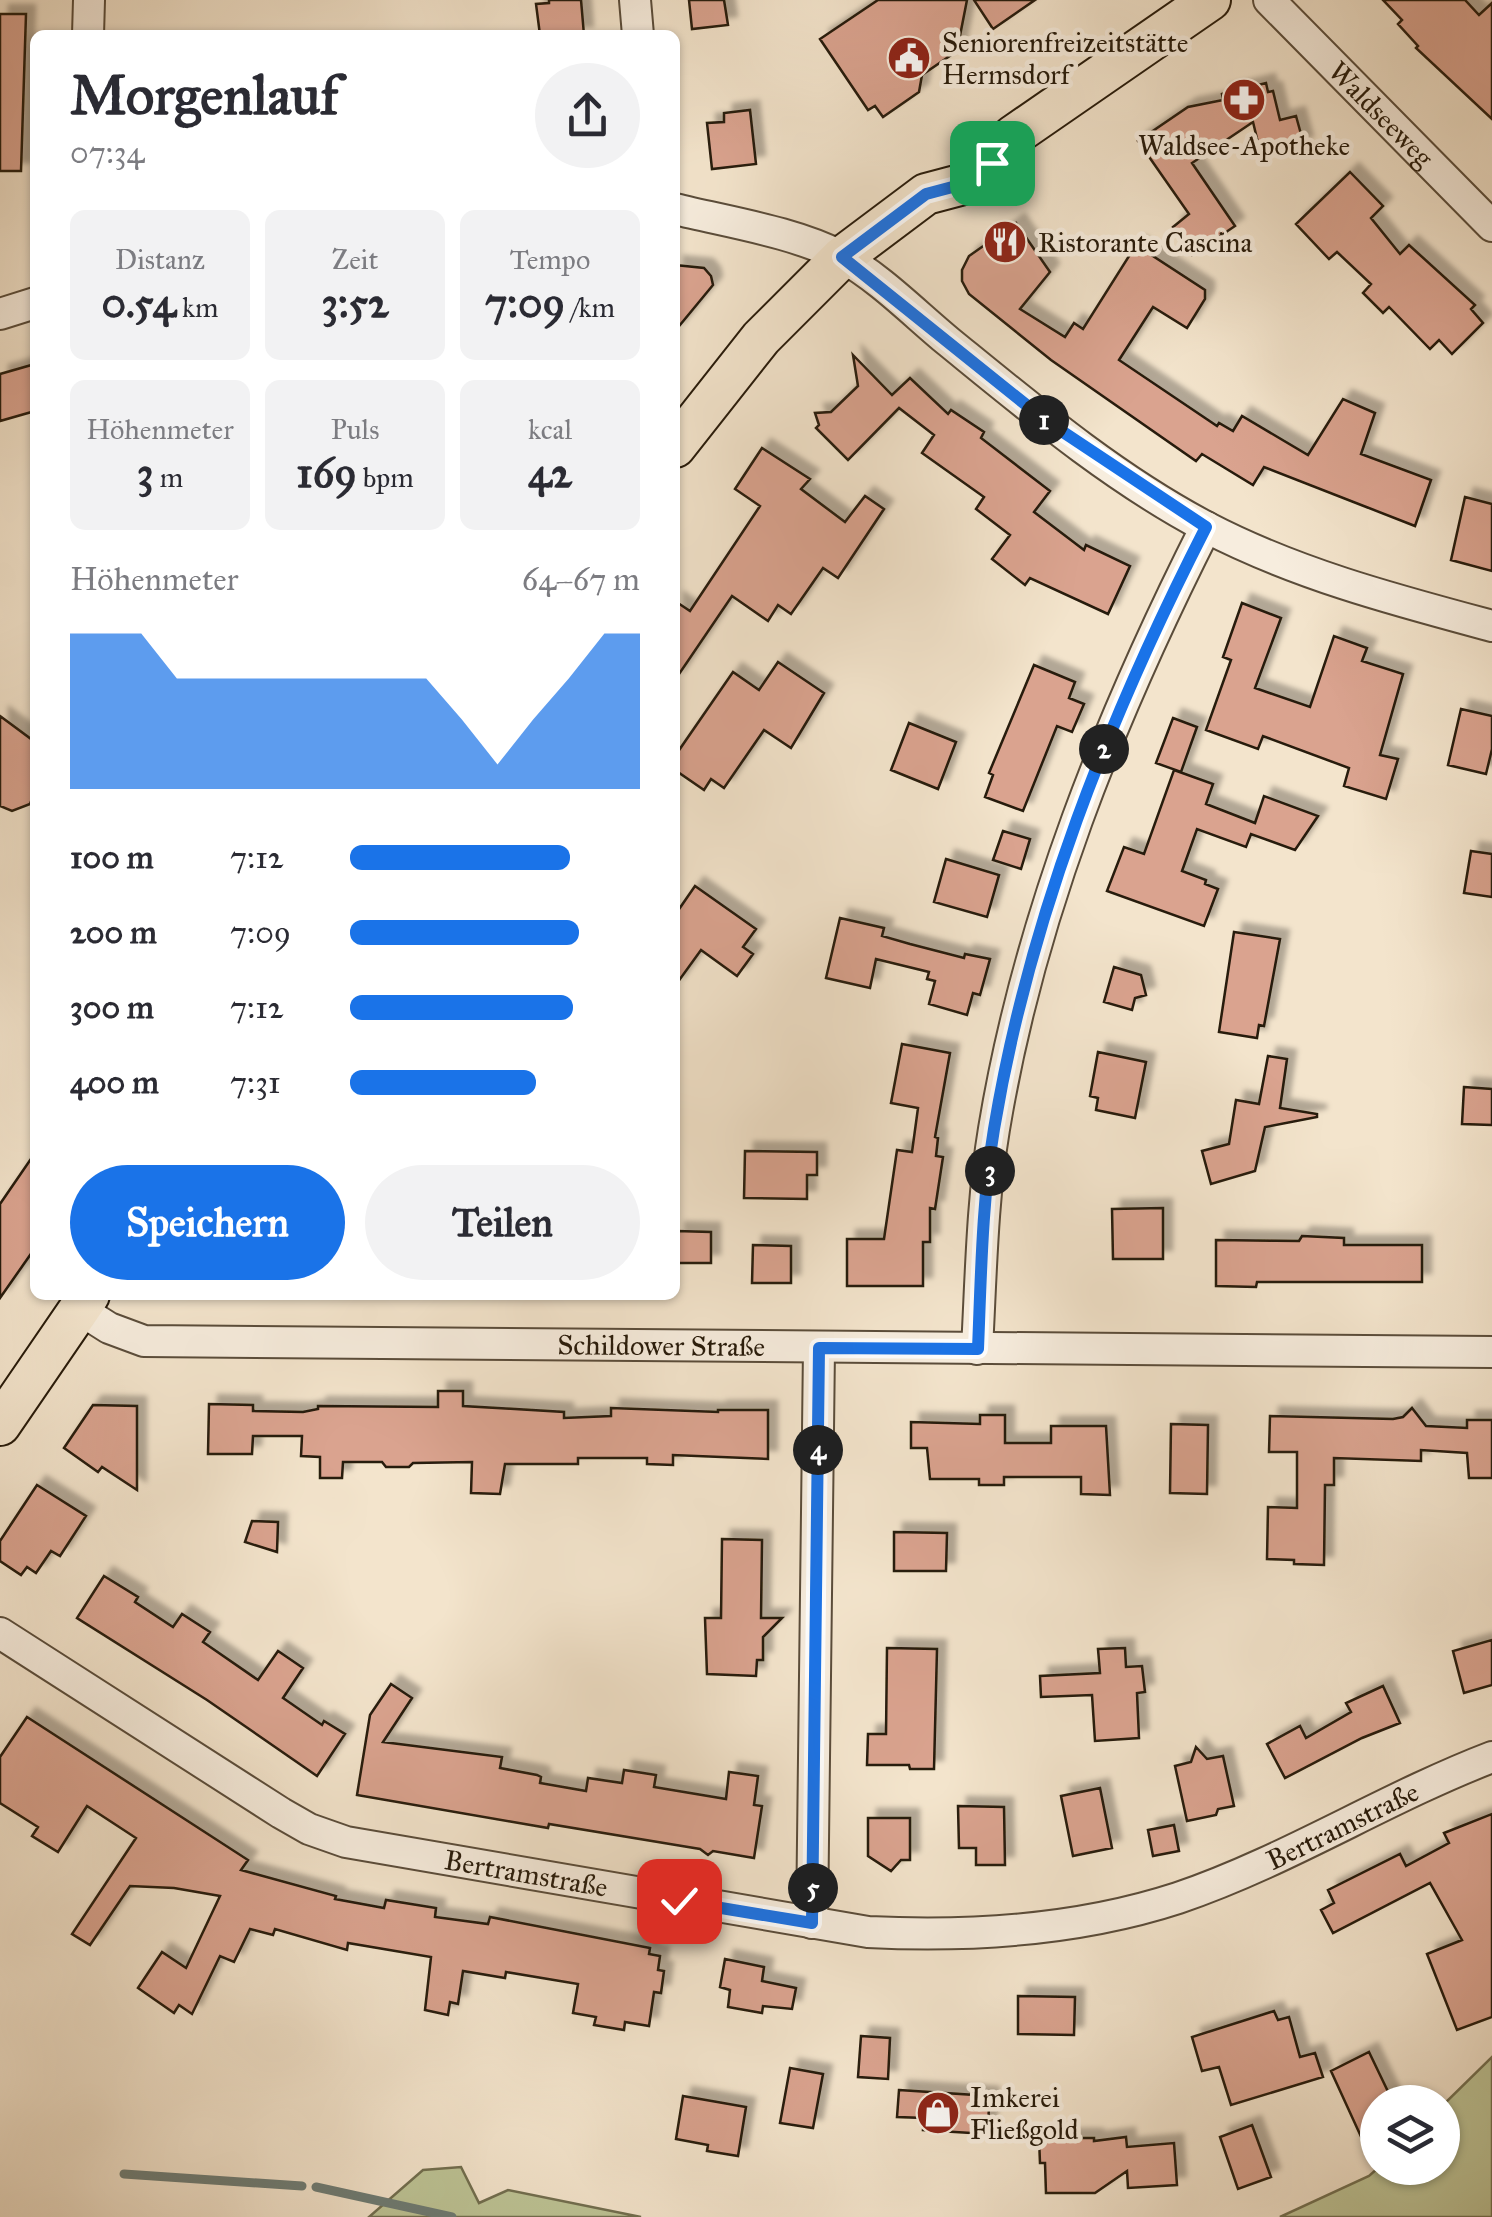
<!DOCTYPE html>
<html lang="de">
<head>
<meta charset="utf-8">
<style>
	body { margin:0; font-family:"IM FELL Great Primer",serif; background:#f2f2f3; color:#2b2b33; height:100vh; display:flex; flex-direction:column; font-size:38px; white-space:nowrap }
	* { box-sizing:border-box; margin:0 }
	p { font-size:32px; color:#7c7c81 }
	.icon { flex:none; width:55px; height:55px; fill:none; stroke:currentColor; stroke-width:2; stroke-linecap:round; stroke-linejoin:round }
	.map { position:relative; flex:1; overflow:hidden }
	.panel { position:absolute; left:30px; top:30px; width:650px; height:1270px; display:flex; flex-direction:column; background:#fff; border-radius:15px; box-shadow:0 2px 8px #0004 }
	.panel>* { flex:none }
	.buttons { position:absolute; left:1360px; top:2085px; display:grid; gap:20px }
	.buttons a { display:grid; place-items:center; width:100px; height:100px; border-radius:50%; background:#fff; box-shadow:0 2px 8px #0004; font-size:50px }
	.pin { position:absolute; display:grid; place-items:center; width:85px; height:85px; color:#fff; margin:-42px; border-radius:20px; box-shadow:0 5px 15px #0006 }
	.km { position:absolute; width:50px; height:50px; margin:-25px; border-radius:50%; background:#222; color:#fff; font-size:28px; line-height:50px; text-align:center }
	.round { display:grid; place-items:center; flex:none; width:105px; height:105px; border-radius:52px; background:#f2f2f3 }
	.overview { display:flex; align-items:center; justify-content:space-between; height:170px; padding:0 40px }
	h1 { font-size:55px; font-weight:700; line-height:75px }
	.stats { display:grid; grid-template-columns:repeat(3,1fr); gap:15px; height:170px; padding:10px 40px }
	.stats div { display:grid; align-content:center; border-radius:15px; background:#f2f2f3; text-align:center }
	.stats b { font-size:42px; font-weight:700 }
	.stats small { font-size:28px; font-weight:400 }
	.stats p { font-size:28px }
	.chart { height:280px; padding:20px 40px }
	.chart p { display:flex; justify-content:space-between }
	.chart svg { width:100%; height:180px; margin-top:10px; fill:#1a73e8; opacity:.7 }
	.cta { display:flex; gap:20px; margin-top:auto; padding:20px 40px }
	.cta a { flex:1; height:115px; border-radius:60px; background:#1a73e8; color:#fff; font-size:40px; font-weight:700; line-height:115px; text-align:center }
	.cta a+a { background:#f2f2f3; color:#2b2b33 }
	ul { padding:0 40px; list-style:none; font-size:32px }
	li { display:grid; grid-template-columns:160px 120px 1fr; align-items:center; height:75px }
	li i { height:25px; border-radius:12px; background:#1a73e8 }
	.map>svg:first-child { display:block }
	.green { fill:#bdc496; stroke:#726f50; stroke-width:2.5 }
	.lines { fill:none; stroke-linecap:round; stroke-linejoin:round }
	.stream { stroke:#6e7c75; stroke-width:9 }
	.building { fill:#daa38f; stroke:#271a0a; stroke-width:2.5; filter:url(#shadow) }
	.minor-casing { stroke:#5a4c3a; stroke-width:34 }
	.major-casing { stroke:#271a0a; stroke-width:44 }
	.minor { stroke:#f7edde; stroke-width:30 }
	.major { stroke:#f3e4cc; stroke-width:40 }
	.route-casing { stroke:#fff; stroke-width:20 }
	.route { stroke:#1a73e8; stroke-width:12 }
	.labels { text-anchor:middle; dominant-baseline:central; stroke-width:9; stroke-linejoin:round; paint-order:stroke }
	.poi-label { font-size:28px; fill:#271a0a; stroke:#f7edde; text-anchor:start }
	.street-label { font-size:28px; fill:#271a0a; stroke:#f7edde }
</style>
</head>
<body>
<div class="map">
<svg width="1492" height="2217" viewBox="0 0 1492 2217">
	<defs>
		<filter id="shadow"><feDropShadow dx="9" dy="-9" stdDeviation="2.5" flood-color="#0004"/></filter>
	</defs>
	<rect width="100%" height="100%" fill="#f3e4cc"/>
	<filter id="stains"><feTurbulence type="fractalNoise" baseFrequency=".002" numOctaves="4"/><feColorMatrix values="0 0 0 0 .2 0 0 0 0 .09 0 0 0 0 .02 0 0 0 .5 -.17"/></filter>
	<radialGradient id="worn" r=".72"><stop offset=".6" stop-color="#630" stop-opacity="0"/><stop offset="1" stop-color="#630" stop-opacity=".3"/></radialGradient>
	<path class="green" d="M 1492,2057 L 1492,2217 L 1280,2217 L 1369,2176 L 1378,2168 L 1442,2168 L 1443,2105 Z
		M 461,2167 L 479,2203 L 508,2190 L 641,2217 L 369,2217 L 423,2170 Z"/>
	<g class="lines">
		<path class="stream" d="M 124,2174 L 302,2186
			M 316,2187 L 452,2217"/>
	</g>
	<path class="building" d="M 549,0 L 581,0 L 584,35 L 540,35 L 536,4 L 549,3 Z
		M 689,0 L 724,0 L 728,25 L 692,29 Z
		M 878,0 L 967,0 L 957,51 L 922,75 L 919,92 L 883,117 L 875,106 L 868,110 L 820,39 Z
		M 974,0 L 1035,0 L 993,29 Z
		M 1383,0 L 1465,0 L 1479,15 L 1492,3 L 1492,119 L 1416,48 L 1418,46 L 1398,24 L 1402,20 Z
		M 0,14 L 26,14 L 21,171 L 0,171 Z
		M 1266,83 L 1268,92 L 1273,91 L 1280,120 L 1296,116 L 1304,145 L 1261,155 L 1253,122 L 1192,163 L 1235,226 L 1192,255 L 1173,227 L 1189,214 L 1138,141 L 1188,107 L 1223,100 L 1222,94 Z
		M 750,110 L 756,164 L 712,169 L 707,123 L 724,122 L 724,113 Z
		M 1350,172 L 1383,206 L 1371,218 L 1400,254 L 1409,245 L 1475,305 L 1471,309 L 1483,323 L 1452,354 L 1439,340 L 1430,349 L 1389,307 L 1383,313 L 1363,293 L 1371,284 L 1337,252 L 1329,259 L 1296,224 Z
		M 1016,223 L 1050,272 L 1020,309 L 1065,337 L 1074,323 L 1083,329 L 1136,245 L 1205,290 L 1205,299 L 1187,328 L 1153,307 L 1119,360 L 1217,426 L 1219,423 L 1233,431 L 1242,416 L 1308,455 L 1343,399 L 1375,413 L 1361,454 L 1431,480 L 1415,526 L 1264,467 L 1253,485 L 1202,454 L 1196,461 L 1051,360 L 969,294 L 962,281 L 962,270 L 969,256 Z
		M 675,265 L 704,268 L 711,276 L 713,285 L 675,331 Z
		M 853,355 L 892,395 L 910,378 L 948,414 L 951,410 L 984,432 L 981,438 L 1050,491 L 1034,512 L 1084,550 L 1086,545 L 1130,566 L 1108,614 L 1030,578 L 1025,585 L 992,559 L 1010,535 L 976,509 L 984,497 L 922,453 L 934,435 L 899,408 L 848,460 L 816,428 L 819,425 L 815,413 L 831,412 L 858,386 Z
		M 35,364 L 35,411 L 0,421 L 0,374 Z
		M 762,448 L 810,479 L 801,489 L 845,522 L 865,496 L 884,509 L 838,578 L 823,568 L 791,614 L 778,605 L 768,621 L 732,596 L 675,680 L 675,601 L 690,611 L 760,506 L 735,489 Z
		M 1465,497 L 1492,504 L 1492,571 L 1451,560 Z
		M 1242,603 L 1281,618 L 1255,688 L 1310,707 L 1334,636 L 1367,648 L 1362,661 L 1403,674 L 1380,755 L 1398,759 L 1386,799 L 1344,786 L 1349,768 L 1263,736 L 1258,749 L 1206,730 L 1231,660 L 1223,657 Z
		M 778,662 L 824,693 L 791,748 L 764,730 L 724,788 L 711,779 L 704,790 L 675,770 L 675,756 L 733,672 L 759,690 Z
		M 1034,665 L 1075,682 L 1069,698 L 1084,704 L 1072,732 L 1057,726 L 1023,811 L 985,797 L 993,775 L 989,773 Z
		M 1461,709 L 1492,716 L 1492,749 L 1486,774 L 1448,765 Z
		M 0,716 L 35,742 L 35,791 L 30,804 L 12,811 L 0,806 Z
		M 1173,718 L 1197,727 L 1181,772 L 1156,763 Z
		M 909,723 L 956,742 L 938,789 L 891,770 Z
		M 1174,770 L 1213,784 L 1206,804 L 1255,823 L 1264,796 L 1318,816 L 1295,850 L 1251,834 L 1246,847 L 1197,829 L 1182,871 L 1206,880 L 1205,884 L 1218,889 L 1204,926 L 1107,891 L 1124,847 L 1144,854 Z
		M 1003,831 L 1030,839 L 1021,869 L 993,860 Z
		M 1471,851 L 1492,854 L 1492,897 L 1464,893 Z
		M 946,859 L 999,875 L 987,917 L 934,902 Z
		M 695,886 L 756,929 L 743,947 L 753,954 L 737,976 L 701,950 L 675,986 L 675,915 Z
		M 840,918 L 884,928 L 882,936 L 910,944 L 964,958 L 965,954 L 990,959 L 980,995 L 973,993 L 967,1015 L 929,1004 L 935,981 L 927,979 L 929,972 L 876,959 L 870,988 L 826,978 Z
		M 1234,932 L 1280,939 L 1264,1026 L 1259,1025 L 1257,1038 L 1219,1032 Z
		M 1114,967 L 1141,975 L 1146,995 L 1135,998 L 1132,1010 L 1104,1002 Z
		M 902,1044 L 950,1053 L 935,1137 L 938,1138 L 936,1156 L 943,1157 L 935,1209 L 930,1208 L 930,1242 L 923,1242 L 923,1286 L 847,1286 L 847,1239 L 884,1239 L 897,1150 L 912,1152 L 918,1108 L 891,1103 Z
		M 1098,1052 L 1146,1062 L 1135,1118 L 1096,1110 L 1098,1098 L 1090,1096 Z
		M 1268,1056 L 1287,1059 L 1280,1108 L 1317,1114 L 1317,1117 L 1265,1127 L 1255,1171 L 1211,1184 L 1202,1151 L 1229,1144 L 1236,1100 L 1259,1104 Z
		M 1464,1087 L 1492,1089 L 1492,1125 L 1462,1124 Z
		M 745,1151 L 817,1152 L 817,1175 L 807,1175 L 807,1199 L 744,1198 Z
		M 35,1153 L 35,1248 L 0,1298 L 0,1204 Z
		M 1163,1208 L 1163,1259 L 1113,1259 L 1112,1209 Z
		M 676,1231 L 711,1232 L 711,1263 L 676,1263 Z
		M 1302,1236 L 1344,1238 L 1344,1245 L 1422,1245 L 1422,1282 L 1257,1282 L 1256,1287 L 1216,1286 L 1216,1240 L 1299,1241 Z
		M 753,1245 L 791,1246 L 791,1283 L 752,1283 Z
		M 438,1391 L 463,1391 L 463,1406 L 564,1412 L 564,1418 L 611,1416 L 611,1408 L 718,1412 L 718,1410 L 768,1410 L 768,1459 L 673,1455 L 673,1465 L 647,1464 L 647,1458 L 578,1458 L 578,1464 L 505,1464 L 500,1494 L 471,1493 L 472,1462 L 413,1463 L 409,1467 L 386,1467 L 382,1462 L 343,1462 L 342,1478 L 320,1478 L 320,1457 L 301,1456 L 302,1436 L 253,1436 L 252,1454 L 208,1454 L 209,1404 L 253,1405 L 253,1411 L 303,1412 L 318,1409 L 318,1406 L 438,1407 Z
		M 93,1405 L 137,1406 L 137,1490 L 102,1467 L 98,1472 L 64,1448 Z
		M 1412,1408 L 1426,1426 L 1467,1428 L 1467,1420 L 1492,1420 L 1492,1478 L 1469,1478 L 1467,1453 L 1421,1450 L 1421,1461 L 1334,1458 L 1334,1485 L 1325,1485 L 1324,1565 L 1294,1564 L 1294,1560 L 1267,1559 L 1268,1507 L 1297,1508 L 1297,1452 L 1269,1452 L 1270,1416 L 1393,1419 L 1403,1417 Z
		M 980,1415 L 1005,1415 L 1005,1443 L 1051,1443 L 1051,1426 L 1106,1426 L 1110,1495 L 1081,1494 L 1081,1477 L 1004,1477 L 1004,1485 L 979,1485 L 979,1479 L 930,1479 L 927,1448 L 911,1448 L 911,1422 L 980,1424 Z
		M 1171,1424 L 1208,1425 L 1207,1494 L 1170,1493 Z
		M 37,1485 L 86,1516 L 60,1556 L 51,1551 L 36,1573 L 27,1567 L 21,1575 L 0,1561 L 0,1541 Z
		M 252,1521 L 278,1522 L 277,1552 L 245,1542 Z
		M 894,1532 L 947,1533 L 946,1571 L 894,1571 Z
		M 722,1539 L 762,1540 L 761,1618 L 782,1618 L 763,1637 L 763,1660 L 757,1660 L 756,1676 L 707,1674 L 705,1618 L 721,1618 Z
		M 104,1576 L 138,1597 L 135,1602 L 173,1627 L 182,1614 L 210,1632 L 203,1642 L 258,1680 L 278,1651 L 303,1668 L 283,1698 L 322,1725 L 324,1721 L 345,1734 L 317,1776 L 207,1700 L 77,1618 Z
		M 1492,1640 L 1492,1685 L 1464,1693 L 1453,1651 Z
		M 887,1648 L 937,1649 L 934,1769 L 910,1769 L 909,1765 L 867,1765 L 868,1734 L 886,1734 Z
		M 1125,1648 L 1126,1667 L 1142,1666 L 1145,1692 L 1137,1693 L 1139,1738 L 1095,1741 L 1092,1695 L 1041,1697 L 1040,1676 L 1100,1673 L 1098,1649 Z
		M 391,1684 L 412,1698 L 383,1742 L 502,1757 L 500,1768 L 537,1775 L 541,1777 L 540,1783 L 586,1791 L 588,1778 L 622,1783 L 624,1770 L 656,1775 L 654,1787 L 726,1799 L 729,1772 L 758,1776 L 754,1805 L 762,1806 L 754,1858 L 713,1851 L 708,1855 L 700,1849 L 682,1846 L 549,1824 L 548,1828 L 357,1795 L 370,1715 Z
		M 1383,1686 L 1400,1723 L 1362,1738 L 1285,1778 L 1267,1744 L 1300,1726 L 1306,1738 L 1351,1712 L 1346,1703 Z
		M 27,1717 L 248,1860 L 241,1870 L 336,1896 L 335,1899 L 384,1908 L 386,1900 L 436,1908 L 435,1917 L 488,1924 L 490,1917 L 650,1948 L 649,1954 L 660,1956 L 658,1970 L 664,1971 L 661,1993 L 654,1992 L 649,2026 L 625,2022 L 624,2030 L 594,2025 L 596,2017 L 573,2013 L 578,1984 L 506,1972 L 505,1978 L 463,1971 L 458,2004 L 450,2002 L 448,2015 L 425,2010 L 431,1957 L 348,1943 L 347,1950 L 275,1929 L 273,1935 L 250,1929 L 234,1962 L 220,1956 L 192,2014 L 179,2005 L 174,2013 L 138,1988 L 162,1952 L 186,1968 L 220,1896 L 174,1888 L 130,1886 L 90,1945 L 72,1934 L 136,1838 L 87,1806 L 58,1852 L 32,1836 L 38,1827 L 0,1803 L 0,1757 Z
		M 1196,1747 L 1207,1759 L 1223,1756 L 1234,1806 L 1218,1809 L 1216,1815 L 1187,1821 L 1175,1766 L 1191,1762 Z
		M 1100,1788 L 1112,1848 L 1073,1856 L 1061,1796 Z
		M 958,1806 L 1004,1807 L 1005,1865 L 976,1865 L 976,1848 L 959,1848 Z
		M 1492,1814 L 1492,2017 L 1457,2030 L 1427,1954 L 1462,1940 L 1430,1883 L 1333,1933 L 1321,1910 L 1334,1903 L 1328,1890 L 1400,1854 L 1406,1866 L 1449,1843 L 1444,1833 Z
		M 868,1818 L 910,1818 L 910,1860 L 901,1860 L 891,1871 L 868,1856 Z
		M 1174,1825 L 1179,1851 L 1153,1856 L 1148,1830 Z
		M 725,1959 L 764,1967 L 762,1981 L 796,1988 L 792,2009 L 763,2006 L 762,2013 L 728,2007 L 730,1990 L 720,1987 Z
		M 1018,1996 L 1075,1997 L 1074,2035 L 1018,2034 Z
		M 1274,2011 L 1278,2020 L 1289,2017 L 1300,2057 L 1315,2053 L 1323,2077 L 1231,2105 L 1219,2067 L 1202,2071 L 1192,2037 Z
		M 861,2036 L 890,2038 L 888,2079 L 858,2077 Z
		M 1369,2052 L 1393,2102 L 1378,2102 L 1378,2127 L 1363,2141 L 1331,2071 Z
		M 790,2068 L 823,2074 L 813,2128 L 780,2123 Z
		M 899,2090 L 990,2096 L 987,2134 L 923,2130 L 924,2118 L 897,2117 Z
		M 683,2096 L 746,2107 L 738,2156 L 707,2151 L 708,2145 L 676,2139 Z
		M 1252,2125 L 1271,2177 L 1238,2189 L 1220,2137 Z
		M 1126,2137 L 1127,2147 L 1174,2143 L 1177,2185 L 1128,2188 L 1127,2171 L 1095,2193 L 1046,2193 L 1045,2163 L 1040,2163 L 1039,2138 L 1094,2138 L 1094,2141 Z"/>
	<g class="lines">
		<g class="minor-casing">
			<g id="minor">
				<path d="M 635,0 L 638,35"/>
				<path id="s1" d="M 1269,0 L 1492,226"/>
				<path d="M 88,35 L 89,0"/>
				<path d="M 675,209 C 727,222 795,232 842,257 C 880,278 915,314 949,342 C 1030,408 1113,478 1206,527 C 1296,574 1395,600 1492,626"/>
				<path d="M 0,314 L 35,303"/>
				<path id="s2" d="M 79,1309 L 109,1328 L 144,1341 L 1492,1352"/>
				<path d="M 977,1349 C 981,1276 982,1201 994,1129 C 1029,917 1110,717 1206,527"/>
				<path id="s3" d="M 0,1633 L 281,1813 L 309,1829 L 346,1842 L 868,1932 C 970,1937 1080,1930 1178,1898 C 1287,1861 1385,1798 1492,1757"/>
				<path d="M 812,1923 L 819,1348"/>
			</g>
		</g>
		<g class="major-casing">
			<path id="major" d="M 675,447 L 761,338 L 842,257 L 926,194 L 960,185 L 974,176 L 992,163 L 1013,136 L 1210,0
				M 0,1425 L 89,1295"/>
		</g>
		<use href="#minor" class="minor"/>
		<use href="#major" class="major"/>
	</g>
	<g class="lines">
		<g class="route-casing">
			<path id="route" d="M 679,1901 L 812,1923 L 819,1348 L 978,1349 C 981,1276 982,1201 994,1129 C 1029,918 1109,717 1206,527 L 1045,420 L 842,257 L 926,194 L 960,185 L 992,163"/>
		</g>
		<use href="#route" class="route"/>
	</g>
	<defs>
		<g id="civic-disc" transform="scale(2.25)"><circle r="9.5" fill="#8f2418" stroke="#f7edde"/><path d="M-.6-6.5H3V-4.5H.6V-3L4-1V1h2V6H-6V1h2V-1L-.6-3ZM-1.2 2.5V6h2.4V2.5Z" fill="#fff"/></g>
		<g id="pharmacy-disc" transform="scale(2.25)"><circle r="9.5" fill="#8f2418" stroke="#f7edde"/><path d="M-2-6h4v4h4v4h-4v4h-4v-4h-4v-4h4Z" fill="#fff"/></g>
		<g id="restaurant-disc" transform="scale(2.25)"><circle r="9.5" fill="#8f2418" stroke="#f7edde"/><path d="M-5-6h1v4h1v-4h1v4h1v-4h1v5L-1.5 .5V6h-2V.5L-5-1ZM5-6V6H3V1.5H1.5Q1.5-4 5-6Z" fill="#fff"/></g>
		<g id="shop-disc" transform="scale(2.25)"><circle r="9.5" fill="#8f2418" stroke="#f7edde"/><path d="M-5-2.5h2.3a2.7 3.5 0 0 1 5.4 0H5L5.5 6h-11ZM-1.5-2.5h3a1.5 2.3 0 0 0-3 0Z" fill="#fff"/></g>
	</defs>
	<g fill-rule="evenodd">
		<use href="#civic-disc" x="909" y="58"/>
		<use href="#pharmacy-disc" x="1244" y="100"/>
		<use href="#restaurant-disc" x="1005" y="242"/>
		<use href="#shop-disc" x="938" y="2113"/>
	</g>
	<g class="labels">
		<g class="poi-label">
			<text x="942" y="42">Seniorenfreizeitstätte<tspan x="942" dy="32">Hermsdorf</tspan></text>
			<text x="1244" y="145" text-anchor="middle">Waldsee-Apotheke</text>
			<text x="1038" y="242">Ristorante Cascina</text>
			<text x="970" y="2097">Imkerei<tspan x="970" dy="32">Fließgold</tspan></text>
		</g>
		<g class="street-label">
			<text stroke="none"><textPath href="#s1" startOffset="160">Waldseeweg</textPath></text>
			<text stroke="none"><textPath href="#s2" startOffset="590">Schildower Straße</textPath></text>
			<text stroke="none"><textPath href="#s3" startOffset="1428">Bertramstraße</textPath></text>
			<text stroke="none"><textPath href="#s3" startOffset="588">Bertramstraße</textPath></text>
		</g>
	</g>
	<rect width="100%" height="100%" filter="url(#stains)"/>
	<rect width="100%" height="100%" fill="url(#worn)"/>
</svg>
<div class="buttons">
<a><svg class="icon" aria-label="layers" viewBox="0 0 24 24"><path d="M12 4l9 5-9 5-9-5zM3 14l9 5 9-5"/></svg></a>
</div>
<div class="pin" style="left:992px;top:163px;background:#1e9e55"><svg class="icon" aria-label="arrive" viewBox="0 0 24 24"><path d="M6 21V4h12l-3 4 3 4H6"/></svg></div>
<div class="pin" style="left:679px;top:1901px;background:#d93025"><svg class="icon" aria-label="check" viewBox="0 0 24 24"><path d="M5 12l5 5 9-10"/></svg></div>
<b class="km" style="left:1044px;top:420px">1</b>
<b class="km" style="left:1104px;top:749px">2</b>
<b class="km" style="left:990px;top:1171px">3</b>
<b class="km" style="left:818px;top:1450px">4</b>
<b class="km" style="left:813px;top:1888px">5</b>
<section class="panel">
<div class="overview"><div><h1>Morgenlauf</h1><p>07:34</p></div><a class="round"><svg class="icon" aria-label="share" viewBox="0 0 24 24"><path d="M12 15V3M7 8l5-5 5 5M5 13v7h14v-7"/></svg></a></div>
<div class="stats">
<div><p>Distanz</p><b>0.54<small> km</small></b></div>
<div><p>Zeit</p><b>3:52</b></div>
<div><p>Tempo</p><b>7:09<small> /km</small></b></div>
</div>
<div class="stats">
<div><p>Höhenmeter</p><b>3<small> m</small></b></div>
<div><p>Puls</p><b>169<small> bpm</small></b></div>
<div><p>kcal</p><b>42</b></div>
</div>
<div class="chart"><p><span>Höhenmeter</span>64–67 m</p>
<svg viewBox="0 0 160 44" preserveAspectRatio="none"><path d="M0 44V6L10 6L20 6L30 17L40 17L50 17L60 17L70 17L80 17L90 17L100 17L110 27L120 38L130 27L140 17L150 6L160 6V44z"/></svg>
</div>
<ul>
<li><b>100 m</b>7:12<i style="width:76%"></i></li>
<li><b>200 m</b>7:09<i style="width:79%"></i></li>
<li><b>300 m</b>7:12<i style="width:77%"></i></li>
<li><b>400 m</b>7:31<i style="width:64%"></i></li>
</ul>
<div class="cta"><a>Speichern</a><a>Teilen</a></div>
</section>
</div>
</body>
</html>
